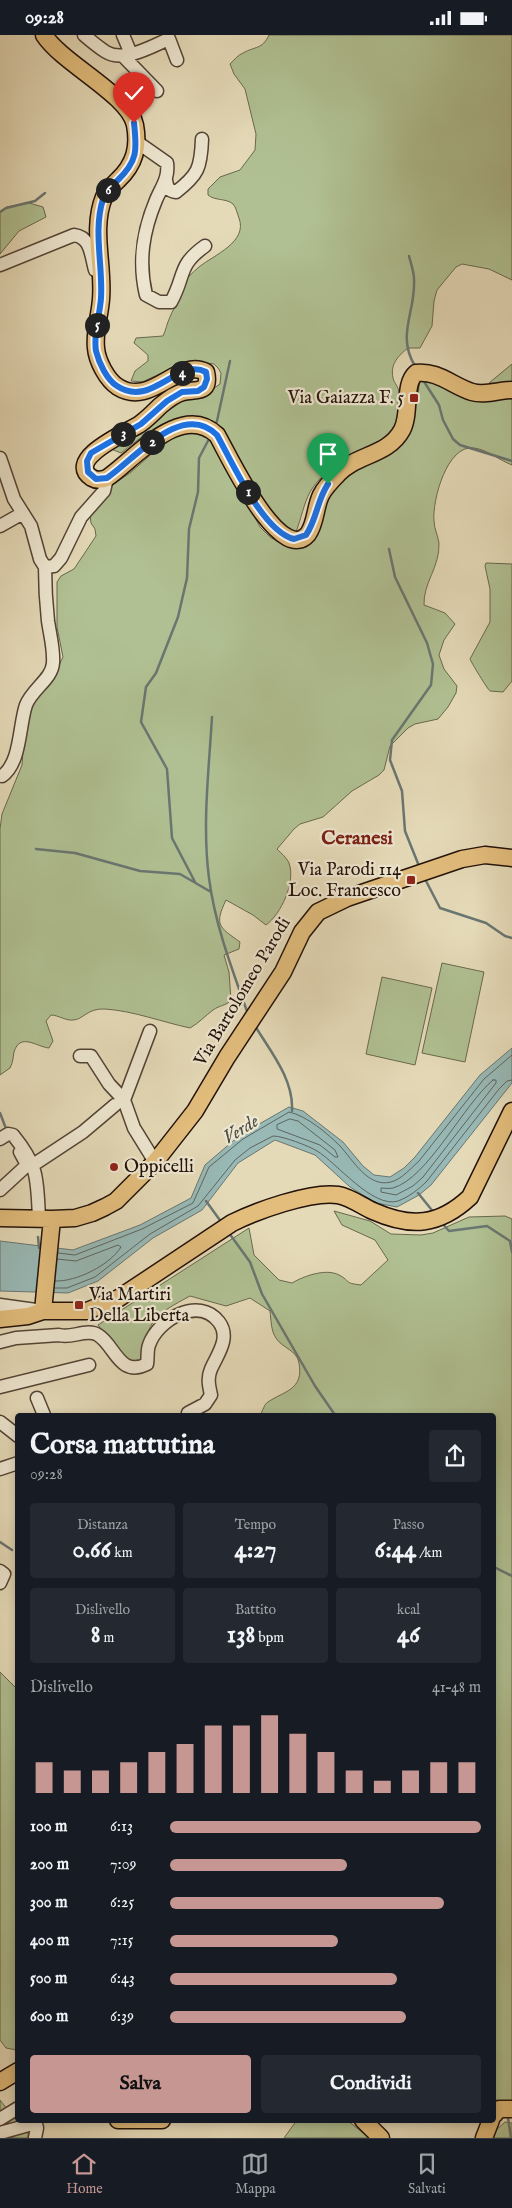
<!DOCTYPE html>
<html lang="it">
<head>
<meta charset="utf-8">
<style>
	body { margin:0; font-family:"IM FELL English",serif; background:#242831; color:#f1f3f6; height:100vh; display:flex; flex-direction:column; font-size:19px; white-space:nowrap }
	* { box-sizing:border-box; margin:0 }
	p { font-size:16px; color:#9ea1a6 }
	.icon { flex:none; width:28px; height:28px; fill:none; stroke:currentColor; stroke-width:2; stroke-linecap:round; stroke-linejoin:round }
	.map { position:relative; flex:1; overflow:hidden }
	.panel { position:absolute; left:15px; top:1378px; width:481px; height:710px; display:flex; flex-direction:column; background:#171b24; border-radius:5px; box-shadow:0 2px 8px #0003 }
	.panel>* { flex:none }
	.pin { position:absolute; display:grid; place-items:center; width:42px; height:42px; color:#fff; margin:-51px -21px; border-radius:50% 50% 50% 0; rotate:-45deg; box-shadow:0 0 5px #0007 }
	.pin .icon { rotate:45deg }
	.km { position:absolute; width:25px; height:25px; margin:-12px; border-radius:50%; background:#222; color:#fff; font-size:14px; line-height:25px; text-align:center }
	.round { display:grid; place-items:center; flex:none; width:52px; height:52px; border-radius:5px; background:#242831 }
	.headline { display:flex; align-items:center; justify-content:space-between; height:85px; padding:0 15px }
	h1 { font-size:28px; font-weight:800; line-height:38px }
	.metrics { display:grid; grid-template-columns:repeat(3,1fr); gap:8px; height:85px; padding:5px 15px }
	.metrics div { display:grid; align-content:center; border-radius:5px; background:#242831; text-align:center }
	.metrics b { font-size:25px; font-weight:800 }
	.metrics small { font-size:14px; font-weight:400 }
	.metrics p { font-size:14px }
	.chart { height:140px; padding:10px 15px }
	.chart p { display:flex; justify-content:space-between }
	.chart svg { width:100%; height:90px; margin-top:5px; stroke:#c59692; stroke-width:6 }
	.primary-button { display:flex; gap:10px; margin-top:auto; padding:10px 15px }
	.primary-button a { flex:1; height:58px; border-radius:5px; background:#c59692; color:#111; font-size:20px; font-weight:800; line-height:58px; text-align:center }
	.primary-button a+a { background:#242831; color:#f1f3f6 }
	ul { padding:0 15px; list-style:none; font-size:16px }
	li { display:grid; grid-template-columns:80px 60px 1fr; align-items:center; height:38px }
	li i { height:12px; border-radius:6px; background:#c59692 }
	.status { display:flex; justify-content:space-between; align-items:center; height:35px; padding:0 25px; background:#171b24; direction:ltr }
	.status svg { height:14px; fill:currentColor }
	.menu { display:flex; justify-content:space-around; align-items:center; height:70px; border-top:1px solid #363941; background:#171b24; font-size:14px; color:#9ea1a6 }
	.menu a { display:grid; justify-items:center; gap:2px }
	.menu .active { color:#c59692 }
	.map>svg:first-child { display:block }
	.green { fill:#b0c092; stroke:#69684e }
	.water { fill:#98b9b6; stroke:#697671 }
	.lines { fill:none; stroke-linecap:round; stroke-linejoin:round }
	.shore { stroke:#5d6560; stroke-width:1 }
	.stream { stroke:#697671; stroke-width:2.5 }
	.minor-casing { stroke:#534335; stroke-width:15 }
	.major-casing { stroke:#221109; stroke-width:19 }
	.minor { stroke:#eee7d1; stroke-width:12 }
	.major { stroke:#e2bd7c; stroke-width:16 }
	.route-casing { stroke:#fff; stroke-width:10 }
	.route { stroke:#1a73e8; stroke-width:6 }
	.poi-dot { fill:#8f2418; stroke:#eee7d1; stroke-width:2 }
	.labels { text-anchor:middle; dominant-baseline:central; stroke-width:4.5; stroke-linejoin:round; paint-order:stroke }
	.poi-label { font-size:18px; fill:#221109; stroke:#eee7d1; text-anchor:end }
	.street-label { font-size:18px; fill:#221109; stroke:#eee7d1 }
	.water-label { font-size:19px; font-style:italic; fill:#4b4c46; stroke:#eee7d1 }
	.quarter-label { font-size:20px; font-weight:bold; fill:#7a1f14; stroke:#eee7d1 }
</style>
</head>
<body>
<div class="status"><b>09:28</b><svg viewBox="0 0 49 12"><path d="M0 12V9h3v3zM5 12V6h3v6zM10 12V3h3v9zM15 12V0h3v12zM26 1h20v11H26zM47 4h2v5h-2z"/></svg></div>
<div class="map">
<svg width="512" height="2103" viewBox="0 0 512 2103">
	<rect width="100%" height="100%" fill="#e5dab8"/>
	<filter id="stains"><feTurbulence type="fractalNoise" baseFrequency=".004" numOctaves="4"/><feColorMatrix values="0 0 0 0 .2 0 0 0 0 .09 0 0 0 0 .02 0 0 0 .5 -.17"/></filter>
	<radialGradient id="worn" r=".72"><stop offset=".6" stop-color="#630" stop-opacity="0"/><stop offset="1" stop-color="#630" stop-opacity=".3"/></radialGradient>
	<path class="green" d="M 269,0 L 512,0 L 512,245 L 489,234 L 462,229 L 456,232 L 437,255 L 434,266 L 432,291 L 420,313 L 408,313 C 398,321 390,329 393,343 C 394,348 399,352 399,358 C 401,373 398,386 391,400 C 363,414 327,428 310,457 C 304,468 301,484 296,497 L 292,500 L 258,468 L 223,401 L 213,386 C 205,385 197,383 189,383 C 164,382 139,404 121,418 L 111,414 L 176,368 L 207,358 L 220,349 L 221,338 L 218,333 L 214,329 L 201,327 L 177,331 L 142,347 L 131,346 L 135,336 L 148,326 L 148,320 L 134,308 L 136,303 L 163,301 C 166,295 167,288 170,282 C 175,269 182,265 182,249 C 187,243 193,237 199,232 C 214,220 248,207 239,183 C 237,178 236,172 233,169 C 226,163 215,166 208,160 L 208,154 L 220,142 L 240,135 L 255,115 L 256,99 L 245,54 L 234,39 L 230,29 C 234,25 238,20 243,18 C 255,11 262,15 269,0 Z
		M 29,168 L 43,172 L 46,182 L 19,196 L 0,219 L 0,177 L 7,172 Z
		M 512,329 L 512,349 L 489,348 Z
		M 424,344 L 512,362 L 512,430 C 499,425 488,415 474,413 C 447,409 432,466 434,486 C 434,493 438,501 439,508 C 440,532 423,548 424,570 L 445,578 L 455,589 L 444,605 L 439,620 L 444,634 L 457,651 L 456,658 L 448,672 L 438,684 L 415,689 L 408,693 L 390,711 L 384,735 L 379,740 L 352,756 L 323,782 L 300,789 L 294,794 L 277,814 C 281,818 287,823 289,828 C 296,847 281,879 266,890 L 253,880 L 226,865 C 214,890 219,892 240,907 L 239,914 L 224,920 L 229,937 L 231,965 C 226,971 220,970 213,975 C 205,981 199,988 190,993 C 162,987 134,976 105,974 C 87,973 83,985 73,985 C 66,986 58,980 51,980 L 46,986 L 53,1006 L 49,1013 C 37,1012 20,997 14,1017 C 13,1023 13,1027 10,1033 L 0,1040 L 0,794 L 2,779 L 22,730 L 24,701 L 30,672 L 38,659 L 49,651 L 63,622 L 57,592 L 57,547 L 61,541 L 74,534 L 96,501 L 95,494 L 91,488 L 90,480 L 92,473 L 112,450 L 130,438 L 173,400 L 196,395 L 216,406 L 260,492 L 271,503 L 291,511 L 324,472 L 337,450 L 355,437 L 400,412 L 418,364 L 419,349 Z
		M 486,528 L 512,529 L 512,646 L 503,657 L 490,656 C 488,655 471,627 470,624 L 490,587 L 490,554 L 485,531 Z
		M 442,928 L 484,937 L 465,1027 L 422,1018 Z
		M 382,942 L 432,953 L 415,1030 L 366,1019 Z
		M 334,1176 L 370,1186 L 391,1199 L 421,1200 L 433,1198 L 469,1182 L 505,1181 L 512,1184 L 512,2068 L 494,2071 L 494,1380 L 260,1380 C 263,1376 264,1369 268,1367 C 284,1356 304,1355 299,1328 C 297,1315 282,1313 276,1303 C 271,1296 271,1285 270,1276 L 250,1263 L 226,1271 L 190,1261 C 157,1279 146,1284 143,1325 L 132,1327 L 122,1321 L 98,1290 L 249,1193 L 254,1220 L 279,1245 L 292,1248 C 304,1241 326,1233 339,1240 C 351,1246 343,1248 361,1250 L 388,1225 L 375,1205 L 342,1190 Z
		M 0,1637 L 16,1653 L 18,1653 L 17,2015 L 6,2013 L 0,2005 Z
		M 0,2065 L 12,2080 L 17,2082 L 18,2085 L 24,2085 L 28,2095 L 28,2103 L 0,2103 Z
		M 297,2085 L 347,2085 L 369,2103 L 284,2103 Z
		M 505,2087 L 512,2088 L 512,2103 L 493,2103 L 496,2095 Z"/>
	<path class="water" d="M 512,1013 L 512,1048 L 431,1150 L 419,1160 L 397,1172 L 376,1168 L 350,1152 L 315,1120 L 275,1105 L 238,1128 L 202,1175 L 153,1203 L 98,1246 L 68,1258 L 0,1256 L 0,1206 L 73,1215 L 140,1190 L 191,1163 L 205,1130 L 240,1100 L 289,1072 L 303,1076 L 343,1107 L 363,1131 L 374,1140 L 390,1142 L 404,1133 L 415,1122 L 480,1040 Z"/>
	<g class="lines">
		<path class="shore" d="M 493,1045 L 496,1045 L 496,1048 L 423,1142 L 413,1151 L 396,1160 L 381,1157 L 381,1153 C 385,1153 389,1154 393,1153 C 428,1143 463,1070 493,1045 Z
			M 290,1084 L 298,1086 L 335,1115 L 338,1122 L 335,1122 L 320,1110 L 277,1094 L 277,1090 Z
			M 58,1218 L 75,1220 L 142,1194 L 193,1168 L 209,1132 L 243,1104 L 289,1077 C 307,1081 327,1098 340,1111 C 353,1125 368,1153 391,1147 C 402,1144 411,1133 419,1126 L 484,1044 L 512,1020
			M 55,1246 C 76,1247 110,1230 121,1212 L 118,1210 L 76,1226 L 57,1224
			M 55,1253 L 67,1253 L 95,1242 L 150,1199 L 198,1171 L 235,1125 L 250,1113 L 273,1101 C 283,1101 309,1111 317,1116 C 336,1127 373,1174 398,1166 C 409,1162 419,1154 427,1146 L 499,1054 L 507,1046 L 512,1045"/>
		<path class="stream" d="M 0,177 L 6,173 L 35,166 L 45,158
			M 409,221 C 411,229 414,237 414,244 C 416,277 396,300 415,331
			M 423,345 L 439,370 L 443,385 L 453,404 L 460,410 L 512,426
			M 214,393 L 217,386 L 230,326
			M 389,514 L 395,542 L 427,608 L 433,629 L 431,650 L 392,705 L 390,725 L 402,756 L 405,796 L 419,831
			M 212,682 C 209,734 202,790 209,843 C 215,890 232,934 248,979
			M 36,814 L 75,818 L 140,836 L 180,839 L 211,857
			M 425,844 L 440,873 L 486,888 L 505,901 L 512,903
			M 195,847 L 172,803 L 167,734 L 141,687 L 146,652 L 156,638 L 178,582 L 187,543 L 189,494 L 198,457 L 199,423 L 210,402
			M 255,991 C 271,1017 294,1045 292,1076
			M 0,1078 L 5,1091
			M 418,1158 L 435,1179
			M 206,1166 L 222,1188
			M 441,1187 L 449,1196 L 487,1191 L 510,1206 L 512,1217
			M 229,1198 L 250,1227 L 262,1259 L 315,1351 L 335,1380
			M 38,1202 L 39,1213
			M 0,1507 L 12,1515
			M 494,1532 L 512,1541
			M 508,2083 L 511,2103
			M 11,2103 L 16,2099"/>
		<g class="minor-casing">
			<path id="minor" d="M 84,0 C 91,6 98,12 106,17 C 124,28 152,11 169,4 L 177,25
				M 123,0 L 131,19
				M 123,21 L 157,56
				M 137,107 L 167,128 C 169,143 162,151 156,165 C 143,196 138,226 146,260 L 159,267 L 171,267 C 186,240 177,231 205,211
				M 166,145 C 167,152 168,156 176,157 C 198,140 201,133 202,104
				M 0,230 L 74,200 C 91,202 91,221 95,235
				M 0,423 L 14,464 L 31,491 L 40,524 L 45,532 L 54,531 L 61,523 L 81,482 L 104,456 L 107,443
				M 0,491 L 23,478
				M 2,741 C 21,728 19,690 26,670 C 32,654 52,644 53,628 C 54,614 50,600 48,586 C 46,568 45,551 45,532
				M 80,1021 L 91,1021 L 109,1049 L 124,1065 L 134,1093 L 155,1127
				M 124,1065 L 150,996
				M 0,1104 L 8,1099 L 13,1100 C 39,1132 37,1144 39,1184
				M 33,1130 L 83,1097 L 115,1070
				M 0,1155 L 25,1132 L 26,1128 L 20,1117
				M 0,1270 L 43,1276
				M 0,1307 L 16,1303 L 59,1300 C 71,1304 87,1293 98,1300 C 115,1310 119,1343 147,1329 C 148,1323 147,1315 149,1310 C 158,1284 199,1261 219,1287 C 231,1303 217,1320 211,1334 C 207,1343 209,1351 211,1360 L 205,1369 L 188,1378
				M 0,1352 L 89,1330
				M 37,1363 L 44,1380
				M 0,1387 L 18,1401
				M 0,1434 L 18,1428
				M 0,1536 L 4,1539 L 0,1548
				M 0,2084 L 18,2073
				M 35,2085 L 37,2093 L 35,2103
				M 0,2098 L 36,2088"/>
		</g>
		<g class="major-casing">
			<path id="major" d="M 44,0 C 63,29 129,60 135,90 C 139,112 135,129 118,145 C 113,150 107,155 104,162 C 91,194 104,230 101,264 C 100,280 94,297 96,313 C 97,326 107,345 118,352 C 152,373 178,322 206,337 C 211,359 196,354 183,357 C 175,359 166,366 160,371 C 154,377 147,384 140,389 C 130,396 63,424 92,443 C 97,446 102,445 107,443 C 135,424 181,366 217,400 C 227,417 280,532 308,499 C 316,488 315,472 321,460 C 325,452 332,445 338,439 C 356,419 388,421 402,395 C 411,378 403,349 416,338 C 437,335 453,351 472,357 C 485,361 499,355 512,355
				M 0,1183 L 52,1184
				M 43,1276 L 52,1184 L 75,1183 L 92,1178 L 105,1172 L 116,1166 L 155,1127 L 195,1076 L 227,1022 L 283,937 L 302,897 L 318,877 L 347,863 L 462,824 L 485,820 L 512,823
				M 0,1284 L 28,1281 L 43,1276 L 87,1276 L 119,1263 L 232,1188 C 256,1176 311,1156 338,1160 C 350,1162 362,1171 373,1176 C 411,1193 439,1191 470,1162 L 512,1076
				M 0,2047 L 18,2036
				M 494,2080 L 499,2074 L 512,2074
				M 118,2085 L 162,2085
				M 363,2085 L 381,2103
				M 484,2103 L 491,2085"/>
		</g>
		<use href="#minor" class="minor"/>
		<use href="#major" class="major"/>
	</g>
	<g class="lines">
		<g class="route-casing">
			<path id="route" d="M 134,88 C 137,115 138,126 117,146 C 111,151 105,156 103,164 C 93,196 103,230 101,263 C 100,280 93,299 96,316 C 99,328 107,345 117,351 C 152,374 177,322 206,337 L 207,344 L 204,352 L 198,356 L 182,357 L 167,366 L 141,389 L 91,418 L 87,426 L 88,437 L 96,444 L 107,443 C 135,424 182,365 217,400 C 232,427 263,497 294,504 L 306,500 C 317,484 317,465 328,449"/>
		</g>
		<use href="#route" class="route"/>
	</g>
	<g class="poi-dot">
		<rect x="409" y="358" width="10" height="10" rx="2.5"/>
		<rect x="406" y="840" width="10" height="10" rx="2.5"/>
		<circle cx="114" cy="1132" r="5"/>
		<rect x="74" y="1265" width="10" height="10" rx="2.5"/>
	</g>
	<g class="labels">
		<g class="poi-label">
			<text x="404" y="363">Via Gaiazza F. 5</text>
			<text x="401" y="835">Via Parodi 114<tspan x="401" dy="21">Loc. Francesco</tspan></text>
			<text x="124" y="1132" text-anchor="start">Oppicelli</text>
			<text x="89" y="1260" text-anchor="start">Via Martiri<tspan x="89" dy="21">Della Liberta</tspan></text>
		</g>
		<g class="street-label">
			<text transform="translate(243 957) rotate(-59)">Via Bartolomeo Parodi</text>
		</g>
		<g class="water-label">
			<text transform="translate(241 1095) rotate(-32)">Verde</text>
		</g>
		<g class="quarter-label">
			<text x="357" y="803">Ceranesi</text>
		</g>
	</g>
	<rect width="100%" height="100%" filter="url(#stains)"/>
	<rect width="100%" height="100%" fill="url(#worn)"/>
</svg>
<div class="pin" style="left:328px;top:449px;background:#1e9e55"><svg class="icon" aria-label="arrive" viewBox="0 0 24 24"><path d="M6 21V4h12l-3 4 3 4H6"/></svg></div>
<div class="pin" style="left:134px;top:88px;background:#d93025"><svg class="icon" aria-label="check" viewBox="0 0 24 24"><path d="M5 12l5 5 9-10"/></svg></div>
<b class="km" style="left:248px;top:457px">1</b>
<b class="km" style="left:152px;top:407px">2</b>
<b class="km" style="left:123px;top:399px">3</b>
<b class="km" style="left:182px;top:338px">4</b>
<b class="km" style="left:97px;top:290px">5</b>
<b class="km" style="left:108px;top:155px">6</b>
<section class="panel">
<div class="headline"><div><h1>Corsa mattutina</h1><p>09:28</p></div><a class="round"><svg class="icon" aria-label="share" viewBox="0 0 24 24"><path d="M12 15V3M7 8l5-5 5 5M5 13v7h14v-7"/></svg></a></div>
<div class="metrics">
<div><p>Distanza</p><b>0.66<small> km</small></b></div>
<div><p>Tempo</p><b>4:27</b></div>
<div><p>Passo</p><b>6:44<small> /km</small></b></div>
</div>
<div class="metrics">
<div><p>Dislivello</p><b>8<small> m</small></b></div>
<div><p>Battito</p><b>138<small> bpm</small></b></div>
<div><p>kcal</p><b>46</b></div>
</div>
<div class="chart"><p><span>Dislivello</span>41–48 m</p>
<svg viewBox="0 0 160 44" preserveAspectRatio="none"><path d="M5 44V29M15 44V33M25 44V33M35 44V29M45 44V24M55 44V20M65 44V11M75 44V11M85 44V6M95 44V15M105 44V24M115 44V33M125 44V38M135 44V33M145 44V29M155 44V29"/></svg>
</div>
<ul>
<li><b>100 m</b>6:13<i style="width:100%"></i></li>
<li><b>200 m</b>7:09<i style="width:57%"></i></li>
<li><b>300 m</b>6:25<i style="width:88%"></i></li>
<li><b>400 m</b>7:15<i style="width:54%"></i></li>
<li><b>500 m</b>6:43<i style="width:73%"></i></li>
<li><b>600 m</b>6:39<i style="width:76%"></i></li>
</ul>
<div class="primary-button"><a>Salva</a><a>Condividi</a></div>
</section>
</div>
<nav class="menu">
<a class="active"><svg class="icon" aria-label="home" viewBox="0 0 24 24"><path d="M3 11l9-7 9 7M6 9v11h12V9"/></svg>Home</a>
<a><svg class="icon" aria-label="map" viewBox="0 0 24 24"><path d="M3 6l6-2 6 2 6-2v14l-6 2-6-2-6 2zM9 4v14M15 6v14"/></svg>Mappa</a>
<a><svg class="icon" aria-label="saved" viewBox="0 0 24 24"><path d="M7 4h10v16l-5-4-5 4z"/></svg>Salvati</a>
</nav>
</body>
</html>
